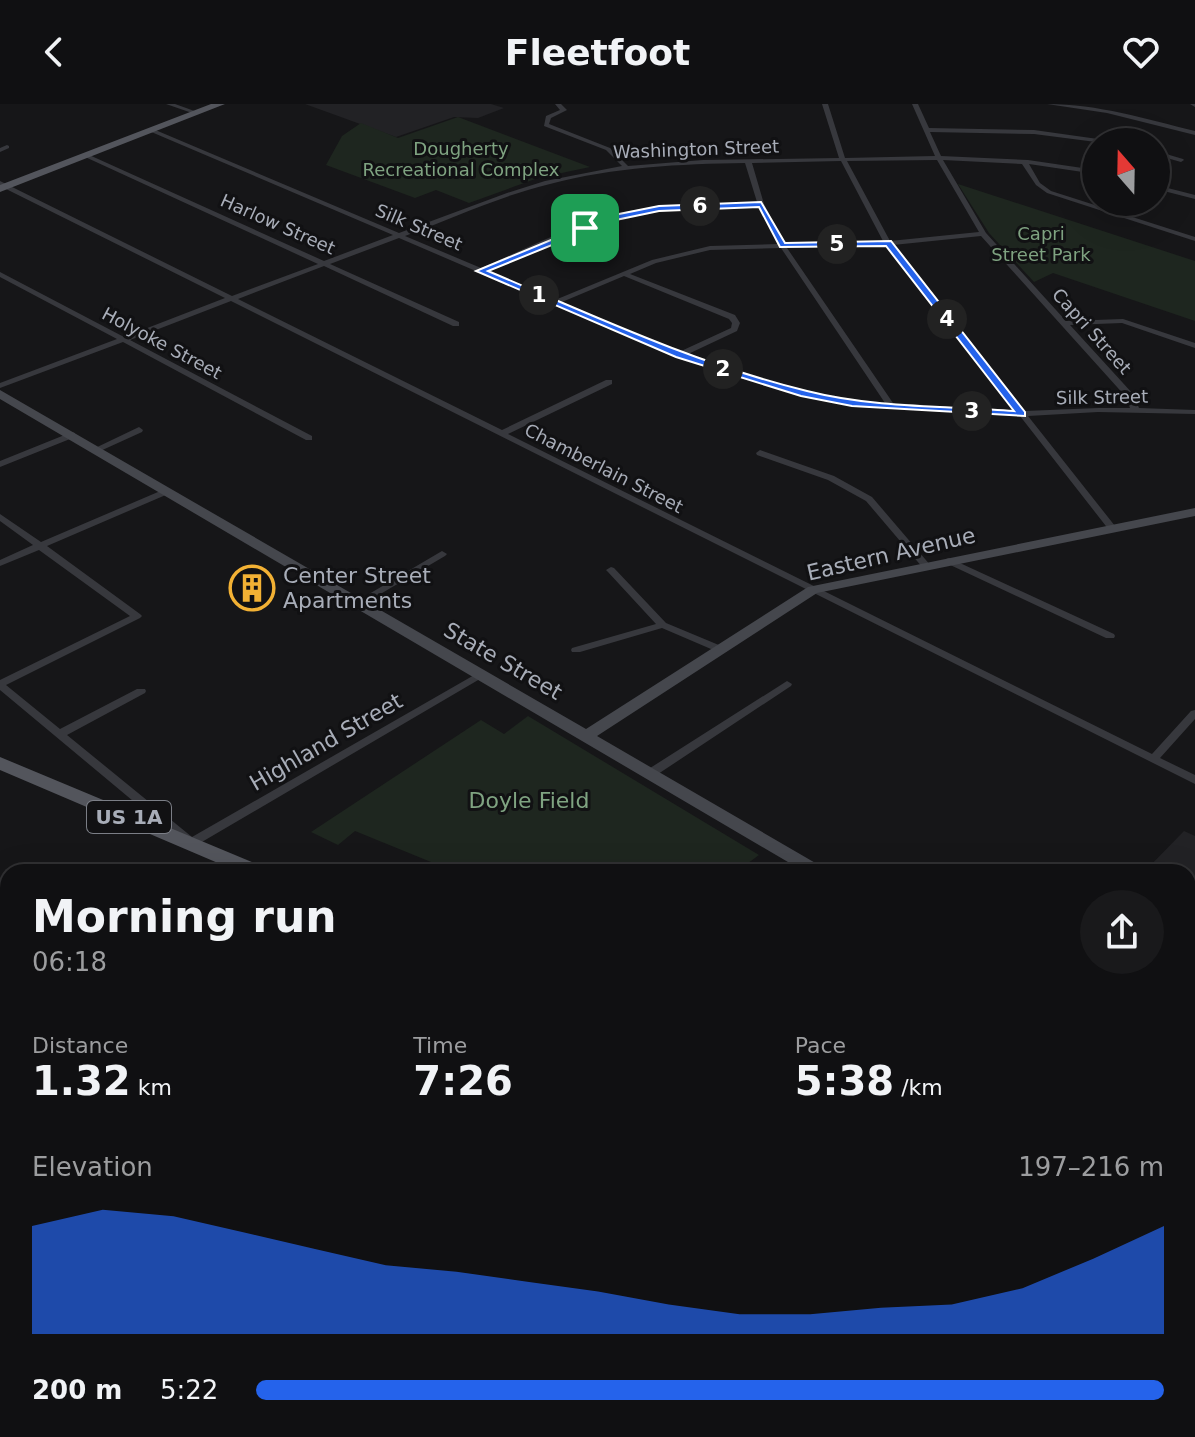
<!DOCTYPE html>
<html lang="en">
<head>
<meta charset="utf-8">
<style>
	body { margin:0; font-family:"DejaVu Sans",sans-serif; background:#19191b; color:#f1f3f6; height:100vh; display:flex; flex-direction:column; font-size:30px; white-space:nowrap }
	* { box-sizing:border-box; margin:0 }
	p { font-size:26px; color:#9c9d9f }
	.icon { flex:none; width:44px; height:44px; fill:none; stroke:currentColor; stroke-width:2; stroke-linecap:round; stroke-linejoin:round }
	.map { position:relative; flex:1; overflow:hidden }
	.sheet { position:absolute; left:0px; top:760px; width:1196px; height:574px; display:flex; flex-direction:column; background:#101012; border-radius:24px 24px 0 0; box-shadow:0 8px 32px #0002,0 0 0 2px #303032 }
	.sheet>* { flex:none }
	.needle { width:52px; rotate:340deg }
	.buttons { position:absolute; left:1082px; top:24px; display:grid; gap:16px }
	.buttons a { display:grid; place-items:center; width:88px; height:88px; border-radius:50%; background:#101012; box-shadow:0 8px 32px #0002,0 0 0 2px #303032; font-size:40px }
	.pin { position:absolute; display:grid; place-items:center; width:68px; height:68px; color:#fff; margin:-34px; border-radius:16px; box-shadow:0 4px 12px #0006 }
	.km { position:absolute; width:40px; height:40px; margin:-20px; border-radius:50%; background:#222; color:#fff; font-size:22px; line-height:40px; text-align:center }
	.round { display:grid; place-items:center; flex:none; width:84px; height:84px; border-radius:42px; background:#19191b }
	.overview { display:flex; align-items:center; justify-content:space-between; height:136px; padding:0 32px }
	h1 { font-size:44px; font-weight:600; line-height:60px }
	.metrics { display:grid; grid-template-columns:repeat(3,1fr); gap:12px; height:136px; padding:8px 32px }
	.metrics div { display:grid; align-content:center }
	.metrics b { font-size:40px; font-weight:600 }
	.metrics small { font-size:22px; font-weight:400 }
	.metrics p { font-size:22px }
	.chart { height:224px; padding:16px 32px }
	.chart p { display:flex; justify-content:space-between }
	.chart svg { width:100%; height:144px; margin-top:8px; fill:#2563eb; opacity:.7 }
	ul { padding:0 32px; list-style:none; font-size:26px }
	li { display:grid; grid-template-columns:128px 96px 1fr; align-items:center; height:60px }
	li i { height:20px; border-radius:10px; background:#2563eb }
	header { display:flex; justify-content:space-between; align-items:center; height:104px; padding:0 32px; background:#101012; font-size:36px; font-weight:600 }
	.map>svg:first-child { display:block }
	.built { fill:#222225 }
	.green { fill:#1e261f }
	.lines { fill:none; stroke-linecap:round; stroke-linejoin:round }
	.street { fill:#37383d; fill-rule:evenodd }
	.secondary { fill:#45474d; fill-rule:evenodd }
	.primary { fill:#53555c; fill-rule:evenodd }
	.route { fill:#2563eb; stroke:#fff; stroke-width:2; fill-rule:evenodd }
	.labels { text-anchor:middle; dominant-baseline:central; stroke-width:6; stroke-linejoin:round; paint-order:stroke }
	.far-park-label { font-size:18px; fill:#7fa381; stroke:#111113 }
	.far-street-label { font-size:18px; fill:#a8adb8; stroke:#111113 }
	.shield { fill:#111113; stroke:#7b7e86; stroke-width:2 }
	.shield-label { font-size:20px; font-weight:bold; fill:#a8adb8 }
	.street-label { font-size:22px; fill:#a8adb8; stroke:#111113 }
	.poi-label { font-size:22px; fill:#a8adb8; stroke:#111113; text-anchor:start }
	.park-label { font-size:22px; fill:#7fa381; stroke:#111113 }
</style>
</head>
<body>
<header><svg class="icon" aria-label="back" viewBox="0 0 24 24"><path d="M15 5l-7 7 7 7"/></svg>Fleetfoot<svg class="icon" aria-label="heart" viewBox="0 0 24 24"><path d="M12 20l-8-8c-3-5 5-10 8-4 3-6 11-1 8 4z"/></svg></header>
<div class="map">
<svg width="1195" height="1333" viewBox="0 0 1195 1333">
	<rect width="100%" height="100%" fill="#161618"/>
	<path class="built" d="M 305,0 L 491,0 L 504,4 L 478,14 L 454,13 L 396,33 Z
		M 1184,727 L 1195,732 L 1195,976 L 1188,972 L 1188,768 L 1144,768 Z"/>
	<path class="green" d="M 458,13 L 590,63 L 538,74 L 469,99 L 436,86 L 415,94 L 326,61 L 342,32 L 361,19 L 398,34 Z
		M 958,80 L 1195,157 L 1195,217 L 1053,169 L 1034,178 L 989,129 Z
		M 528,612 L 759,751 L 736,768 L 423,768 L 431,758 L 355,727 L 338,741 L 311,728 L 481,616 L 504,630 Z"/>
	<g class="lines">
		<path class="street" d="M 166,0 L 175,0 L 200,9 L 195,10 Z
			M 555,0 L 561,0 L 567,6 L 551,14 L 549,20 L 610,44 L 628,62 L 703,56 L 839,54 L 822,0 L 828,0 L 845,54 L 935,52 L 912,0 L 918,0 L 929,24 L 1034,26 L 1112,37 L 1113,38 L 1096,38 L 1034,30 L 930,28 L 941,52 L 1028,56 L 1096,66 L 1096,70 L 1029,60 L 1040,79 L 1051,87 L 1195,133 L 1195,137 L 1047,89 L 1036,81 L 1022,60 L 943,56 L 986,129 L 1066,217 L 1123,215 L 1195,239 L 1195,244 L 1122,219 L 1070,221 L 1133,290 L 1139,304 L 1195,306 L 1195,310 L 1098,308 L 1028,312 L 1115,422 L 1115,426 L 1109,426 L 1020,312 L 852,301 L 802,292 L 676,253 L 399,134 L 330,160 L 459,218 L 459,222 L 453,222 L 324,162 L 238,195 L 502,326 L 606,276 L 612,276 L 612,280 L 508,330 L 1152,650 L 1191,607 L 1195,606 L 1195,615 L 1160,654 L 1195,671 L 1195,680 L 231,197 L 130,236 L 312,332 L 312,336 L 306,336 L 123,238 L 0,284 L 0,279 L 117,235 L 0,173 L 0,168 L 124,233 L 225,194 L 0,82 L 0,77 L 232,192 L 318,160 L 83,52 L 83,50 L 87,50 L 324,157 L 393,131 L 149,27 L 149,25 L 153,25 L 399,129 L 507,89 L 545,77 L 622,62 L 606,46 L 544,22 L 546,12 L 560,6 ZM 937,56 L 979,128 L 890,137 L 847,57 ZM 841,57 L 883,137 L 785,140 L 764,100 L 752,59 ZM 745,59 L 757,98 C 707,100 657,99 608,112 C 564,125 523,146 481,164 L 405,132 C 453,114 500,92 550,80 C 614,63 680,60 745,59 ZM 759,102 L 778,140 L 710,142 L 652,156 L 555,196 L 487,167 C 534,147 580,122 630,111 C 672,102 716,104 759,102 ZM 981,132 L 1126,293 L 1130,304 L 1098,304 L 1025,307 L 893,141 ZM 886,141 L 1016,307 L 893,299 L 787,144 ZM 781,144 L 885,299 C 815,294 752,271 686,251 L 737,227 L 740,219 L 735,211 L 630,170 L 656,159 L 710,146 ZM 624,172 L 729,215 L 732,219 L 731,224 L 679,248 L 562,198 Z
			M 1047,0 C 1098,0 1146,15 1195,27 L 1195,31 L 1107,9 Z
			M 1190,0 L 1195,0 L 1195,3 Z
			M 7,41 L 9,42 L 9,44 L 0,48 L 0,44 Z
			M 1156,47 L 1183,55 L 1184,56 L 1181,58 L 1156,51 Z
			M 1156,81 L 1195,91 L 1195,95 L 1156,85 Z
			M 139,323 L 143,326 L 142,328 L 98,348 L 92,348 L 91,346 Z
			M 72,328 L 75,329 L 75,333 L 0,363 L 0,357 Z
			M 760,346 L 834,372 L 872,393 L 931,462 L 929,464 L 923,464 L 866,397 L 828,376 L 757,351 L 756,349 Z
			M 165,385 L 168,386 L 168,390 L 47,442 L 140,510 L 142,512 L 140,514 L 6,581 L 60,625 L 137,585 L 145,585 L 146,587 L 145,589 L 67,631 L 192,733 L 476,570 L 480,569 L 485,572 L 195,742 L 187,742 L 0,586 L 0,576 L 130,512 L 39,446 L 0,462 L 0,456 L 33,441 L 0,417 L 0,410 L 41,438 Z
			M 442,447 L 447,450 L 445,452 L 360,502 L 354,502 L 352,500 Z
			M 949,454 L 1114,530 L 1115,532 L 1114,534 L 1106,534 L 946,459 L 946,455 Z
			M 611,463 L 614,464 L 666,519 L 726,544 L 727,546 L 726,548 L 718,548 L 662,524 L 580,548 L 572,548 L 571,546 L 572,544 L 656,520 L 608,468 L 606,466 Z
			M 787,577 L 792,580 L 791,582 L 655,672 L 647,672 L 645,669 L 647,666 Z
			M 1195,1003 L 1195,1018 L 1188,1023 L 1188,1008 Z
			M 0,1016 L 8,1020 L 8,1032 L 0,1028 Z
			M 1195,1195 L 1195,1227 L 1193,1231 L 1188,1233 L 1188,1201 L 1190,1197 Z
			M 678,1326 L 703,1326 L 706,1327 L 708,1333 L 683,1333 L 680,1331 Z
			M 718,1326 L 734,1326 L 731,1333 L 715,1333 Z
			M 1150,1326 L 1166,1326 L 1164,1333 L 1148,1333 Z"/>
		<path class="secondary" d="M 0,286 L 586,625 L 808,483 L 1195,404 L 1195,412 L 817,489 L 597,632 L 824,764 L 827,768 L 805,768 L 0,295 Z
			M 1188,981 L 1195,983 L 1195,1001 L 1188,999 Z"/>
		<path class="primary" d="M 211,0 L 225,0 L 0,88 L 0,81 Z
			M 0,653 L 264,763 L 267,768 L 239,768 L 0,666 Z
			M 1188,1156 L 1195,1158 L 1195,1180 L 1188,1178 Z"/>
	</g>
	<path class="route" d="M 761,98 L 785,139 L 891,137 L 1025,308 L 1025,312 L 852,302 L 801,292 L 676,253 L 476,167 L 609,112 L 659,102 ZM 759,103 L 780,143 L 886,142 L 1014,307 C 945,302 874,304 807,287 C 696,260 592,211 488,167 L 611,117 L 659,107 Z"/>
	<defs>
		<g id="building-ring" transform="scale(2.3)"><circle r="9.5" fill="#111113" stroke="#f2b134" stroke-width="1.5"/><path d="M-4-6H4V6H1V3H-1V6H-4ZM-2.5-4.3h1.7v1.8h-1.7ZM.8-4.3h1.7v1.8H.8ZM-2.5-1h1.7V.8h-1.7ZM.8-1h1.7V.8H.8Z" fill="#f2b134"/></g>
	</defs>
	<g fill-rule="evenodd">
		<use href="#building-ring" x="252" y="484"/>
	</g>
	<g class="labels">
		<g class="far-park-label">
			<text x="461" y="44">Dougherty<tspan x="461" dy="21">Recreational Complex</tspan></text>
			<text x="1041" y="129">Capri<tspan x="1041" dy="21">Street Park</tspan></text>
		</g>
		<g class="far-street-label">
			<text transform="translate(696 45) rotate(-2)">Washington Street</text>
			<text transform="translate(278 120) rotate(24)">Harlow Street</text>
			<text transform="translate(419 123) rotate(23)">Silk Street</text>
			<text transform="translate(1092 227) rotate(48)">Capri Street</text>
			<text transform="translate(162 239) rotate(28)">Holyoke Street</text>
			<text transform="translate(1102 293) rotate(-1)">Silk Street</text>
			<text transform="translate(604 364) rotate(27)">Chamberlain Street</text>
		</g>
		<rect class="shield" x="87" y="697" width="84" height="32" rx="6"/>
		<g class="shield-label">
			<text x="129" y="713">US 1A</text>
		</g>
		<g class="street-label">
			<text transform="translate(891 450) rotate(-13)">Eastern Avenue</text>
			<text transform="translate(503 557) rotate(30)">State Street</text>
			<text transform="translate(326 638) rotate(-30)">Highland Street</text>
		</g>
		<g class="poi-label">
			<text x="283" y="471">Center Street<tspan x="283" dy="25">Apartments</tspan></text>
		</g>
		<g class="park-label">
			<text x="529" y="696">Doyle Field</text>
		</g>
	</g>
</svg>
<div class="buttons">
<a><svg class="needle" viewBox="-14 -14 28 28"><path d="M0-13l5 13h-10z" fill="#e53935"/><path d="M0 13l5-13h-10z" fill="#9c9d9f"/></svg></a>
</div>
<div class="pin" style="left:585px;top:124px;background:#1e9e55"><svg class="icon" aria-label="arrive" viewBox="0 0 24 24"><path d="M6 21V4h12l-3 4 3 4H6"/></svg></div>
<b class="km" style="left:539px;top:191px">1</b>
<b class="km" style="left:723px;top:265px">2</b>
<b class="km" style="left:972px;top:307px">3</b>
<b class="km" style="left:947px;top:215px">4</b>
<b class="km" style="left:837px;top:140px">5</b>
<b class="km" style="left:700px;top:102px">6</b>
<section class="sheet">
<div class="overview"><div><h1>Morning run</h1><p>06:18</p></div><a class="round"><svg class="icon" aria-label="share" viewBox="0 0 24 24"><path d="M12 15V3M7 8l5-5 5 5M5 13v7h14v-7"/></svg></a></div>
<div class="metrics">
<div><p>Distance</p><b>1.32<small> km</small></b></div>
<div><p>Time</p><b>7:26</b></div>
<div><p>Pace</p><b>5:38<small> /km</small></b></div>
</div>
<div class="chart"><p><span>Elevation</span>197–216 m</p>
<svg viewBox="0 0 160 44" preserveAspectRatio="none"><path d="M0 44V11L10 6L20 8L30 13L40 18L50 23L60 25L70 28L80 31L90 35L100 38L110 38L120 36L130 35L140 30L150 21L160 11V44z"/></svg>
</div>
<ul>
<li><b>200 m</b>5:22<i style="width:100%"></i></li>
</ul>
</section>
</div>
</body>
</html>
